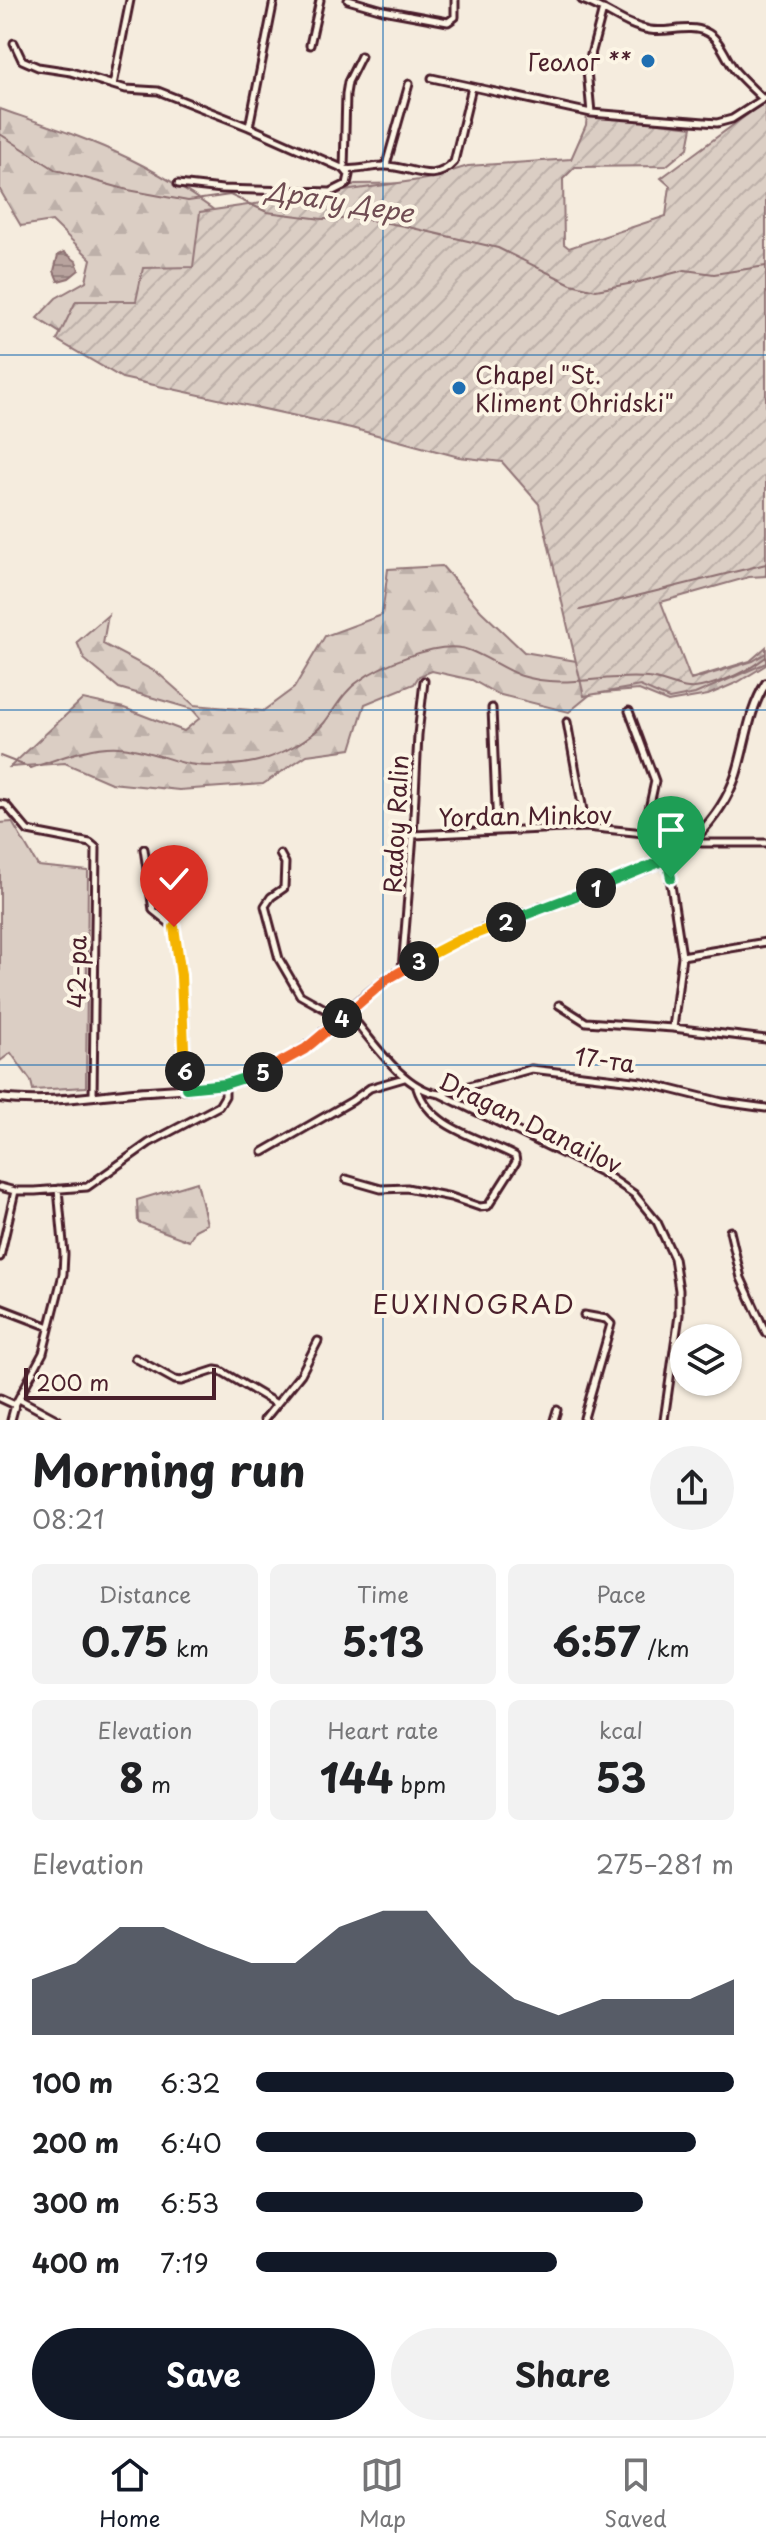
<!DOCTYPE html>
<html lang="en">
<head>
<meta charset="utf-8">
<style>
	body { margin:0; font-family:"Playpen Sans",sans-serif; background:#f2f2f2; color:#202124; height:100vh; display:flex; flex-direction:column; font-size:30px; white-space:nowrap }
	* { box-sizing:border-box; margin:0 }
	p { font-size:26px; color:#757577 }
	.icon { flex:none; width:44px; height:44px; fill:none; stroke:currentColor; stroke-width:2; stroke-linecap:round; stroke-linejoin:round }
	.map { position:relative; height:1420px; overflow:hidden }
	.drawer { display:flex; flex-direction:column; background:#fff; flex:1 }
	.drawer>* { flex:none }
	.fabs { position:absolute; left:670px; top:1324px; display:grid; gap:16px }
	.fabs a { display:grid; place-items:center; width:72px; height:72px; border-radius:50%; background:#fff; box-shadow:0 2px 6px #0004; font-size:40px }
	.scale { position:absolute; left:24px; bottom:20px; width:192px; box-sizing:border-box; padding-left:8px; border:4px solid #4a1f2b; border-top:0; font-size:22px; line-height:28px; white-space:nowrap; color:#4a1f2b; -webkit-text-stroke:6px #fcf5e5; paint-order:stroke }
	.pin { position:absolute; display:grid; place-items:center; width:68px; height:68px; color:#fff; margin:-82px -34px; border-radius:50% 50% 50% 0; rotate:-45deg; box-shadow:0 0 8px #0007 }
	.pin .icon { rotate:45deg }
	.km { position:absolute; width:40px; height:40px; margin:-20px; border-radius:50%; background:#222; color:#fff; font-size:22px; line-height:40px; text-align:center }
	.round { display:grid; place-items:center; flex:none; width:84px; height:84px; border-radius:42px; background:#f2f2f2 }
	.summary { display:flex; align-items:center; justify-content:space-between; height:136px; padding:0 32px }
	h1 { font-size:44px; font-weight:700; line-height:60px }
	.stats { display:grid; grid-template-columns:repeat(3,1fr); gap:12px; height:136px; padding:8px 32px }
	.stats div { display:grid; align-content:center; border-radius:12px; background:#f2f2f2; text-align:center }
	.stats b { font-size:40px; font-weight:700 }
	.stats small { font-size:22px; font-weight:400 }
	.stats p { font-size:22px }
	.chart { height:224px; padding:16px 32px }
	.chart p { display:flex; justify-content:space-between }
	.chart svg { width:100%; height:144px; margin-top:8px; fill:#111827; opacity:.7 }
	.action { display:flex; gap:16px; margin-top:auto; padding:16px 32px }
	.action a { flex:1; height:92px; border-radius:48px; background:#111827; color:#fff; font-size:32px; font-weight:700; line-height:92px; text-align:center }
	.action a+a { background:#f2f2f2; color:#202124 }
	ul { padding:0 32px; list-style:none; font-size:26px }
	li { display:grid; grid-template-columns:128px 96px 1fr; align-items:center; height:60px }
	li i { height:20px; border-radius:10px; background:#111827 }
	.menu { display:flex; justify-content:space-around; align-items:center; height:112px; border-top:2px solid #e0e0e0; background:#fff; font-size:22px; color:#757577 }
	.menu a { display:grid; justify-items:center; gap:4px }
	.menu .active { color:#111827 }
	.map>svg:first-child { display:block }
	.grass { fill:#dbcec4; stroke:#927678; stroke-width:2 }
	.forest { fill:url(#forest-firs); stroke:#927678; stroke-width:2 }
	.garden { fill:url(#garden-furrows); stroke:#927678; stroke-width:2 }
	.water { fill:url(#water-rules); stroke:#8c6e70; stroke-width:2 }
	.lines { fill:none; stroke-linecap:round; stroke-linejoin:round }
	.stream { stroke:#8c6e70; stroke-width:2 }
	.minor-casing { stroke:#4a1f2b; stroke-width:11 }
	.tertiary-casing { stroke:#4a1f2b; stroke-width:12 }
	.minor { stroke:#fcf5e5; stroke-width:5 }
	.tertiary { stroke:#fcf5e5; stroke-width:6 }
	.split-1-casing { stroke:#fff; stroke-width:16 }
	.split-2-casing { stroke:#fff; stroke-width:16 }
	.split-3-casing { stroke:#fff; stroke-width:16 }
	.split-4-casing { stroke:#fff; stroke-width:16 }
	.split-5-casing { stroke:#fff; stroke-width:16 }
	.split-6-casing { stroke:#fff; stroke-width:16 }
	.split-7-casing { stroke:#fff; stroke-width:16 }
	.split-8-casing { stroke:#fff; stroke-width:16 }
	.split-1 { stroke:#22a559; stroke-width:10 }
	.split-2 { stroke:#22a559; stroke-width:10 }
	.split-3 { stroke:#f5b400; stroke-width:10 }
	.split-4 { stroke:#f0652b; stroke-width:10 }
	.split-5 { stroke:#f0652b; stroke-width:10 }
	.split-6 { stroke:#22a559; stroke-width:10 }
	.split-7 { stroke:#f5b400; stroke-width:10 }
	.split-8 { stroke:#f5b400; stroke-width:10 }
	.grid { fill:none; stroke:#1f6fb2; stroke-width:2; stroke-opacity:0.55 }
	.poi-dot { fill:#1f6fb2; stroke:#fcf5e5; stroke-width:3 }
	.labels { text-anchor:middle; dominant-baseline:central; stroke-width:8; stroke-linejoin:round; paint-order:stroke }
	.poi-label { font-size:24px; fill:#4a1f2b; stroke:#fcf5e5; text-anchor:end }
	.street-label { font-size:24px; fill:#4a1f2b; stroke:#fcf5e5 }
	.water-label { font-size:26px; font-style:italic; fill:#704d53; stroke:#fcf5e5 }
	.neighbourhood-label { font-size:26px; letter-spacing:2px; fill:#4a1f2b; stroke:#fcf5e5 }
</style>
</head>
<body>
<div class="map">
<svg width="766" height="1420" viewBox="0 0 766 1420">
	<defs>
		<pattern id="forest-firs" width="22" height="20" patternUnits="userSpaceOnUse" patternTransform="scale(2)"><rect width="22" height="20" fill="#dbcec4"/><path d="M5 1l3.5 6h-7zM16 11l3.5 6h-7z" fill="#bdb0a9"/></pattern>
		<pattern id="garden-furrows" width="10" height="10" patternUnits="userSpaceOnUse" patternTransform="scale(2)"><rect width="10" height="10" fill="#dbcec4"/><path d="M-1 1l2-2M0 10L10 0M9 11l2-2" fill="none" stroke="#bdb0a9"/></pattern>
		<pattern id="water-rules" width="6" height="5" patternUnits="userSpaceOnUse" patternTransform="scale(2)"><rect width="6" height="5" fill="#b8a39e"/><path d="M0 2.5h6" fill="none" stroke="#988481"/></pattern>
	</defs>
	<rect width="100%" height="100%" fill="#f5ecde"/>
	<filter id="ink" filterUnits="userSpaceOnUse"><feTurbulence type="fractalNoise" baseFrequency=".0125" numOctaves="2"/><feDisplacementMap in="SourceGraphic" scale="16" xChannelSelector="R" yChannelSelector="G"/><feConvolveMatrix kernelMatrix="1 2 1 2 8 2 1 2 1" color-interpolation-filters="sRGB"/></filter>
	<g filter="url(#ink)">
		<path class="grass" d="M 12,822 L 38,866 L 88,871 L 86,1087 L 33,1090 L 31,1081 L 11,1053 L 0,1061 L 0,823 Z"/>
		<path class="forest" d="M 0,109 C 43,124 87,138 128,158 C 174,180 214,209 254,240 L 328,196 L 355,184 L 435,183 L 98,357 L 37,318 L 56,298 L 86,281 L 91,259 L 52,221 L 21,226 L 0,190 Z
			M 442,566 L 481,611 L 524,652 L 687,680 L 750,661 L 766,647 L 766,665 L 738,682 L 708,695 L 668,702 L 639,690 L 591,694 L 569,712 L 497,694 L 472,680 L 432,671 L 419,676 L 414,684 L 365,704 L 351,749 L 307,755 L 263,784 L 179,790 L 111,783 L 65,763 L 10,767 L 83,699 L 124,708 L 184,731 L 200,718 L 192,709 L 119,688 L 84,659 L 77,642 L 108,615 L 103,644 L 158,673 L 194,705 L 263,711 L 294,688 L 325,636 L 382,615 L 388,569 Z
			M 197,1182 L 207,1224 L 195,1230 L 189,1241 L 138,1222 L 137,1200 Z"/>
		<path class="garden" d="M 766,101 L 766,576 L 749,577 L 661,602 L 691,680 L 753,661 L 766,653 L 766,663 L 695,694 L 669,699 L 640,686 L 584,696 L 539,504 L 502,462 L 459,457 L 351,428 L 122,378 L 57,340 L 76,301 L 136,301 L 143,268 L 193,267 L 200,212 L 426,179 L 468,166 L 571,159 L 586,125 L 587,114 L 692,127 L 688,148 L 666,166 L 575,167 L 563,179 L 564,244 L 569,248 L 666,216 L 670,186 L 661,178 Z"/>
		<path class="water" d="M 64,252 L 76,261 L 79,270 L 69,278 L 58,281 L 54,271 L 58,255 Z"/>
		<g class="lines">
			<path class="stream" d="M 0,134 L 56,170 L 128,190 L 188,201 L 230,195 L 267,212 L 322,219 L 365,219 L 404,226 L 498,248 L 571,284 L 596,290 L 639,282 L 685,270 L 714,274 L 766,266
				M 580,610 L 766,564
				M 0,756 L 31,768 C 58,759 90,745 119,747 C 141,748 163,758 184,763 C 205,768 241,766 262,760 C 282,754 311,739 324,723 C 335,709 344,691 359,681 C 380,665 434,643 461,648 C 477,650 504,670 522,676 C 563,689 605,674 648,678 C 666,679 682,692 701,687 C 723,682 748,671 766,657"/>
			<g class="minor-casing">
				<path id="minor" d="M 348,0 L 383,10 L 448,22 L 455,17 L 455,0
					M 582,0 C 606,8 625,26 650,30 C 668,33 689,24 706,32 C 720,38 727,61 736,72 C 744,81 754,90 763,99 L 766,97
					M 14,43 L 22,60 L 38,67 L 71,72 L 126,89 L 158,91 L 249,127 L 344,169 L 346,94 L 348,82 L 361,56
					M 310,45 L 320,0
					M 432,78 L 591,113 L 717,123 L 732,119 L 763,99
					M 113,85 L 130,0
					M 591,113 L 587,70 L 603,9
					M 249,127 L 274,0
					M 386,165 L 409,84
					M 178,184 L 222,189 L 331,192 L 347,184 L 349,175 L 344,169 C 357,171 370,166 382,166 C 409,164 432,187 454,162 L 472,87
					M 492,708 L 497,830
					M 629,711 L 655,781 L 644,833
					M 567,722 L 586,827
					M 0,804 L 6,805 L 28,831 L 90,843 L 96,848 L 93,1096
					M 413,835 L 586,827 L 644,833 L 683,849
					M 696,837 L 702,843 L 766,843
					M 144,849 L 153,910 L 174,927 C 184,980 185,1033 186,1088
					M 280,854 L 285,863 L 284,888 L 271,897 L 265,906 L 279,959 L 300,995 L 341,1018
					M 667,859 L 682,956 L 673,1028
					M 682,956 L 766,942
					M 402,969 L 413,835 L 418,735 L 424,681
					M 559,1005 L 586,1022 L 673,1028 L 766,1039
					M 348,1012 C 371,1039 403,1090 440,1094 L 605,1174 L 634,1194 L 657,1222 L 674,1258 L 679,1290 L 679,1315 L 664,1420
					M 440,1094 L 531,1069 L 642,1082 L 722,1102 L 766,1108
					M 263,1152 L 352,1101 L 370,1088 L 404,1078
					M 346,1179 L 381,1189 L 407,1188 L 451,1197 L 480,1207 L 488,1206 L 516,1162 L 515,1156 C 481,1138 430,1129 417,1088
					M 0,1187 L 15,1191 L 35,1191 L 87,1187 L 149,1143 L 219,1106 L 225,1096 L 225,1084
					M 730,1231 L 741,1278 L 766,1333
					M 0,1257 L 15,1191
					M 0,1308 L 47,1326
					M 584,1315 L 606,1319 L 611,1324 L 584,1418
					M 135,1358 L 175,1380 L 181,1381 L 215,1370 L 221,1371 L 275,1403
					M 0,1398 L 15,1405
					M 19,1399 L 58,1420
					M 11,1420 L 15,1405 L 43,1353 L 63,1274 L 64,1254 L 58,1189
					M 264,1420 L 301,1374 L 318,1341
					M 554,1420 L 557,1410"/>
			</g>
			<g class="tertiary-casing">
				<path id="tertiary" d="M 0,1098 C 44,1104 90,1096 133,1092 C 173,1089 215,1089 253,1076 C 315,1055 350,998 405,968 C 430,954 455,941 482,930 C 521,915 562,901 601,886 C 635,874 671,862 697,836 C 714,819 728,798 736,775 C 746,744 748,711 766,683"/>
			</g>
			<use href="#minor" class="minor"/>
			<use href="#tertiary" class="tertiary"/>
		</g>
	</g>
	<g class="lines" filter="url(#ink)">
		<g class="split-1-casing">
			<path id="split-1" d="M 596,888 L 667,859 L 671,878"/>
		</g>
		<g class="split-2-casing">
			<path id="split-2" d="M 506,922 L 596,888"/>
		</g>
		<g class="split-3-casing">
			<path id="split-3" d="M 419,961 L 459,940 L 506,922"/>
		</g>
		<g class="split-4-casing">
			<path id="split-4" d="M 342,1018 L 386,980 L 419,961"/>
		</g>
		<g class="split-5-casing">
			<path id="split-5" d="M 263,1072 L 305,1049 L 342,1018"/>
		</g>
		<g class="split-6-casing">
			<path id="split-6" d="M 185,1071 L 186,1088 L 225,1084 L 263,1072"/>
		</g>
		<g class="split-7-casing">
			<path id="split-7" d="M 181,976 L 185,1071"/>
		</g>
		<g class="split-8-casing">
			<path id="split-8" d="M 174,927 L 181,976"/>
		</g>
		<use href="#split-1" class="split-1"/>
		<use href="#split-2" class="split-2"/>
		<use href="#split-3" class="split-3"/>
		<use href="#split-4" class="split-4"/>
		<use href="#split-5" class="split-5"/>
		<use href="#split-6" class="split-6"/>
		<use href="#split-7" class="split-7"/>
		<use href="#split-8" class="split-8"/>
	</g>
	<path class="grid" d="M 383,0 L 383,1420M 0,355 L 766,355M 0,710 L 766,710M 0,1065 L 766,1065"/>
	<g class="poi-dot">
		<circle cx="648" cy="61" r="8"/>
		<circle cx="459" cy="388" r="8"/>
	</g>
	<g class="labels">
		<g class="poi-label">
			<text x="632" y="61">Геолог **</text>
			<text x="475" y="374" text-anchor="start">Chapel "St.<tspan x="475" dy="28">Kliment Ohridski"</tspan></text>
		</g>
		<g class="street-label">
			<text transform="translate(525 815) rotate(-1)">Yordan Minkov</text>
			<text transform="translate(395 824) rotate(-87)">Radoy Ralin</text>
			<text transform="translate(76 972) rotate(-89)">42-ра</text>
			<text transform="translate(605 1059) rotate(8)">17-та</text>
			<text transform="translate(531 1122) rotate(26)">Dragan Danailov</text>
		</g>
		<g class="water-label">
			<text transform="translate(340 201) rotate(9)">Драгу Дере</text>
		</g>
		<g class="neighbourhood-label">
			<text x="474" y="1303">EUXINOGRAD</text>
		</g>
	</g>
</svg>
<div class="fabs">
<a><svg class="icon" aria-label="layers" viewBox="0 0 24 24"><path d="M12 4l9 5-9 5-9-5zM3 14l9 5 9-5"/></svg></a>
</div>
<div class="scale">200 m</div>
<div class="pin" style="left:671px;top:878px;background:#1e9e55"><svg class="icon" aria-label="arrive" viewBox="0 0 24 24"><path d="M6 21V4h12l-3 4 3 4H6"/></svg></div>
<div class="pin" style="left:174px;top:927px;background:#d93025"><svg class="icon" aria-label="check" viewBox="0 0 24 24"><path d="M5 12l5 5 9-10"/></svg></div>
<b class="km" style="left:596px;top:888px">1</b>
<b class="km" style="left:506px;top:922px">2</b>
<b class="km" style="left:419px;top:961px">3</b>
<b class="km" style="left:342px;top:1018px">4</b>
<b class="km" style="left:263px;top:1072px">5</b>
<b class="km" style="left:185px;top:1071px">6</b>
</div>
<section class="drawer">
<div class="summary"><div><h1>Morning run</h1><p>08:21</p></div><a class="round"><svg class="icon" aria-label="share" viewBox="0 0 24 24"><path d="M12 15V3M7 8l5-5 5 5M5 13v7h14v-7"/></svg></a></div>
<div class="stats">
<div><p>Distance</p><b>0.75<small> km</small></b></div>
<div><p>Time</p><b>5:13</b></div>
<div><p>Pace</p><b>6:57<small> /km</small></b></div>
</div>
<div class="stats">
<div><p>Elevation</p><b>8<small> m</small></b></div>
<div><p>Heart rate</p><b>144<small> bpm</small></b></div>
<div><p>kcal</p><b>53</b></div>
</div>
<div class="chart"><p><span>Elevation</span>275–281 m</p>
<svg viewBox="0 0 160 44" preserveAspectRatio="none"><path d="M0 44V27L10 22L20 11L30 11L40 17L50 22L60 22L70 11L80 6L90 6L100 22L110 33L120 38L130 33L140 33L150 33L160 27V44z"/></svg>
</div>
<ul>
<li><b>100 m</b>6:32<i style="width:100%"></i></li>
<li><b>200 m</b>6:40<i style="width:92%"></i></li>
<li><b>300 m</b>6:53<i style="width:81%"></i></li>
<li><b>400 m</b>7:19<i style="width:63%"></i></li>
</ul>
<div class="action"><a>Save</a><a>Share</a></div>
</section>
<nav class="menu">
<a class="active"><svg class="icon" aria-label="home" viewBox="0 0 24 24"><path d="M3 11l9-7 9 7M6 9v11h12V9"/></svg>Home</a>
<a><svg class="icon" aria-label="map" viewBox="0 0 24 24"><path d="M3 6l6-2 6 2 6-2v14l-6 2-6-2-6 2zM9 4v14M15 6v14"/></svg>Map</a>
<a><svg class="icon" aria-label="saved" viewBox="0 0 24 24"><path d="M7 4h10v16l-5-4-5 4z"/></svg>Saved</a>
</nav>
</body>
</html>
